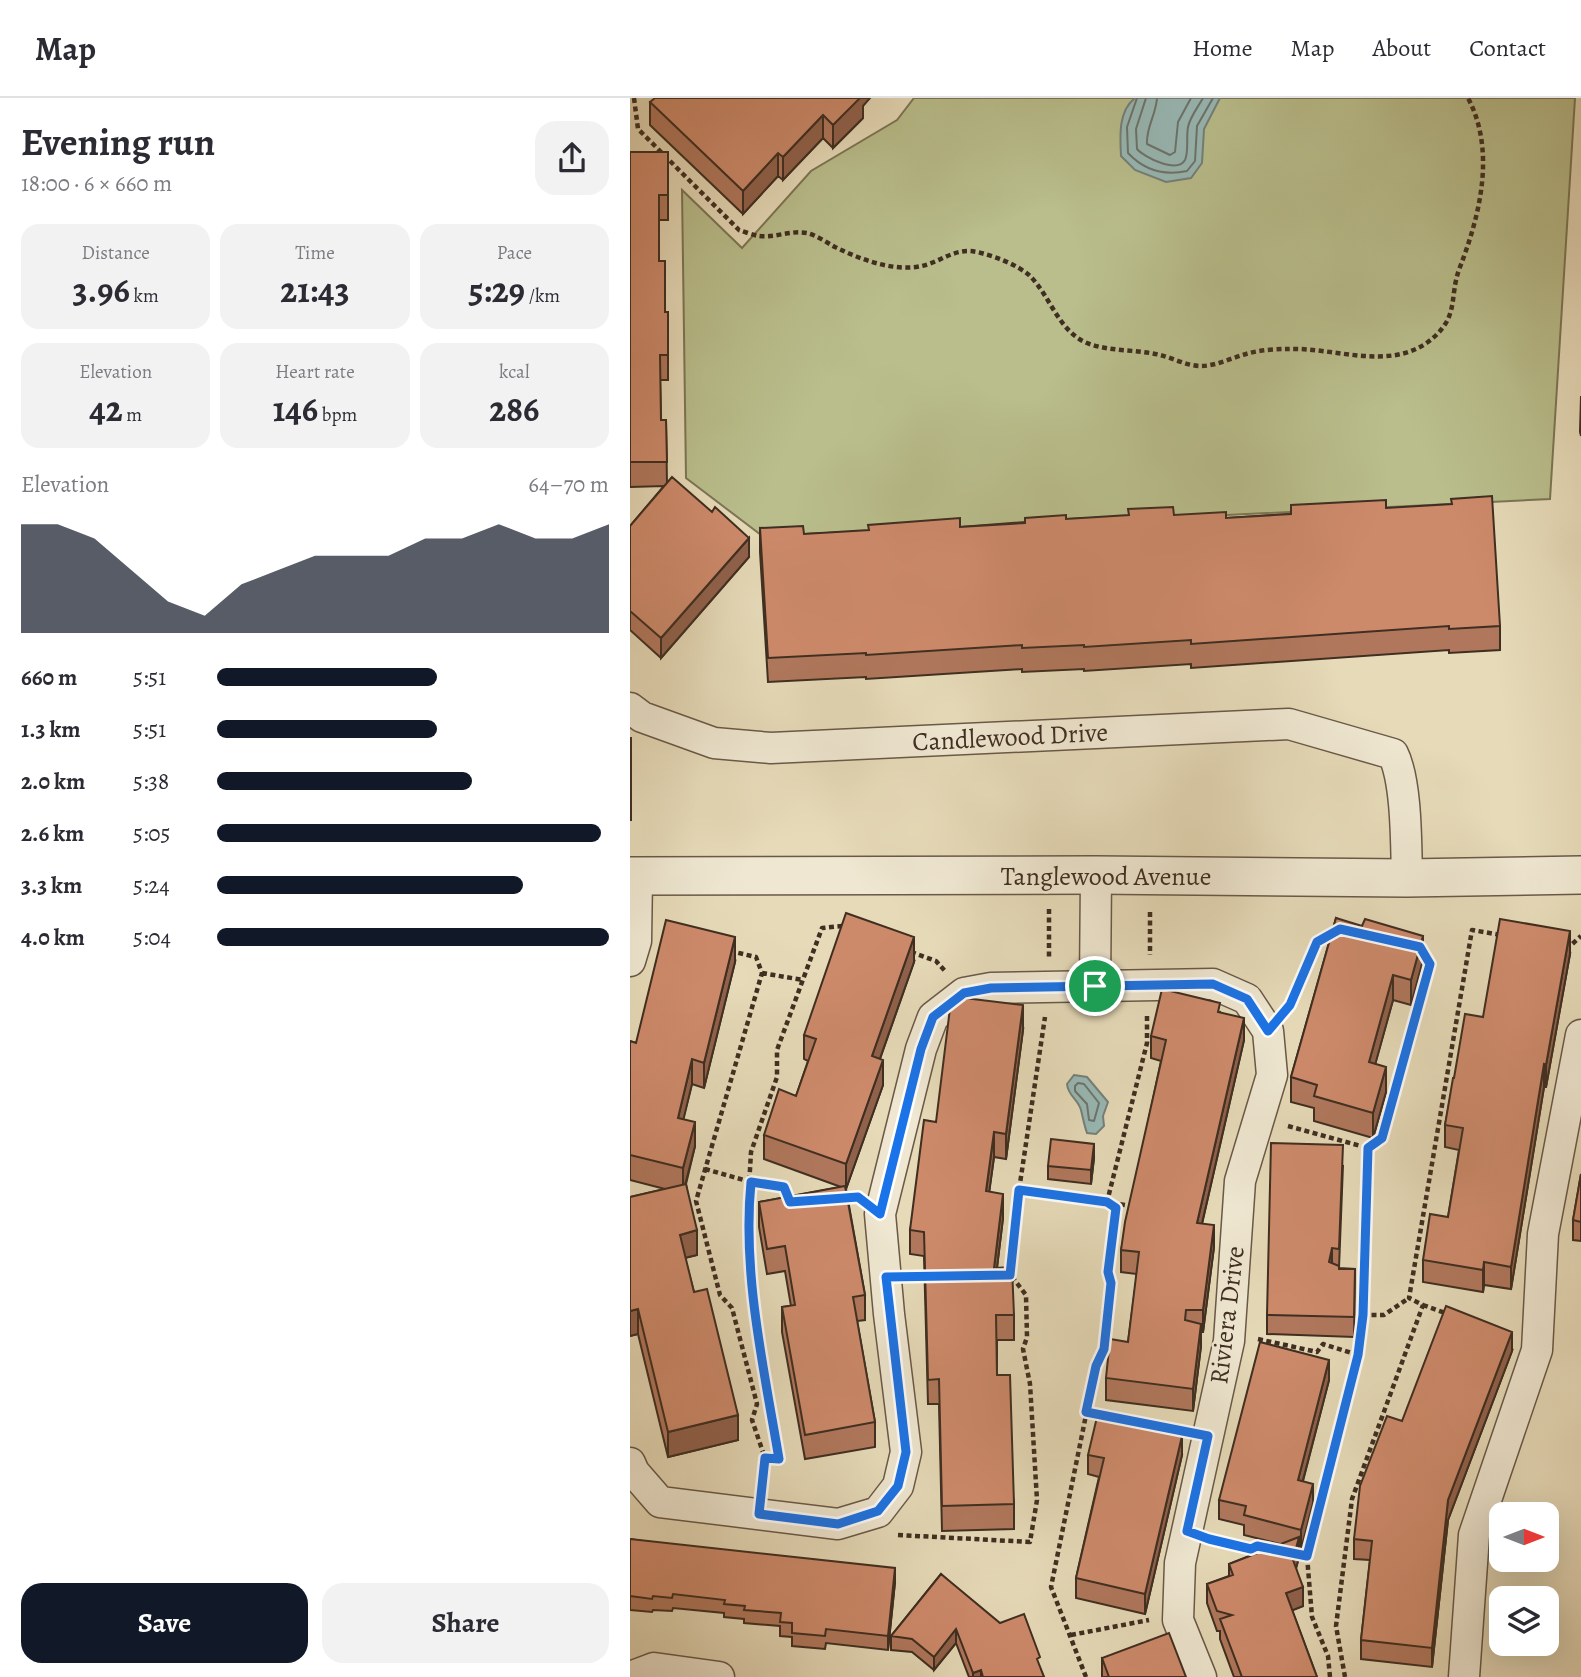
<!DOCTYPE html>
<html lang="en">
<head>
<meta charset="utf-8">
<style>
	body { margin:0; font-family:Alegreya,serif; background:#f2f2f3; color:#2b2b33; height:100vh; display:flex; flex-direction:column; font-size:26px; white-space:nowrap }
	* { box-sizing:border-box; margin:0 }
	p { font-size:23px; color:#7c7c81 }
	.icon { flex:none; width:38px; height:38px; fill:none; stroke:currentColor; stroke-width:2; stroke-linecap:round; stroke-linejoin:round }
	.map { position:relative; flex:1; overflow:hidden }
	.panel { display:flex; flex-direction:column; background:#fff; width:630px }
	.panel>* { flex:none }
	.needle { width:46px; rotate:90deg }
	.fabs { position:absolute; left:859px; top:1404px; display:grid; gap:14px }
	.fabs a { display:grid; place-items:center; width:70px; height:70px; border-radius:14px; background:#fff; box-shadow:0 7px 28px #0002; font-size:35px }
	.pin { position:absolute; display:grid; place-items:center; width:60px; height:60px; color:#fff; margin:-30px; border:4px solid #fff; border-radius:50%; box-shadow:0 2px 7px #0007 }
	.round { display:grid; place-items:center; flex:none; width:74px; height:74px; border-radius:21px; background:#f2f2f3 }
	.headline { display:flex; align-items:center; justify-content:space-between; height:119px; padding:0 21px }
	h1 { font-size:38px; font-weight:700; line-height:52px }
	.stats { display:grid; grid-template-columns:repeat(3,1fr); gap:10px; height:119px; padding:7px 21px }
	.stats div { display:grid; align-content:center; border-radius:18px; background:#f2f2f3; text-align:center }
	.stats b { font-size:35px; font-weight:700 }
	.stats small { font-size:19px; font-weight:400 }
	.stats p { font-size:19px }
	.chart { height:196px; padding:14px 21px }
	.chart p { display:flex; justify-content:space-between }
	.chart svg { width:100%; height:126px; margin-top:7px; fill:#111827; opacity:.7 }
	.button { display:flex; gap:14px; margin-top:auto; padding:14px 21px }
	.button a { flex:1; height:80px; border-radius:21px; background:#111827; color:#fff; font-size:28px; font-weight:700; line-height:80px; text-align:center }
	.button a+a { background:#f2f2f3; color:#2b2b33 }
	ul { padding:0 21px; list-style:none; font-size:23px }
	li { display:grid; grid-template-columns:112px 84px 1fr; align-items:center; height:52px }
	li i { height:18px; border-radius:9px; background:#111827 }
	header { display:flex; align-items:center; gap:42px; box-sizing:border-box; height:98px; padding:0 35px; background:#fff; border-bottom:2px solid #e1e1e2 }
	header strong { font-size:33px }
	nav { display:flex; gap:38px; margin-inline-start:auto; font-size:24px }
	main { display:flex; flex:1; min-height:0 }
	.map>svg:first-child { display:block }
	.green { fill:#b9be8c; stroke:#7c7656; stroke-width:2 }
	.water { fill:#98b9b6; stroke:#74817a; stroke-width:2 }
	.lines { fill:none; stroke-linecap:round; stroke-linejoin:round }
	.shore { stroke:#6c746c; stroke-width:2 }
	.minor-casing { stroke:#695947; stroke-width:33 }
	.tertiary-casing { stroke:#695947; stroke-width:40 }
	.path { stroke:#3f2e21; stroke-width:4.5; stroke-dasharray:5 3.5; stroke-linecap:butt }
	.minor { stroke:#efe7d1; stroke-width:30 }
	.tertiary { stroke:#efe7d1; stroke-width:37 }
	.wall { fill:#b0775c; stroke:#3f2e21; stroke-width:2 }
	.shaded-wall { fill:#90614b; stroke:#3f2e21; stroke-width:2 }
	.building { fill:#cd8a6b; stroke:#3f2e21; stroke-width:2 }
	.route-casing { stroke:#fff; stroke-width:14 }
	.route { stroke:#1a73e8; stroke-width:9 }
	.labels { text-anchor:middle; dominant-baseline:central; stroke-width:5; stroke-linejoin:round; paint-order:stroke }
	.street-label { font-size:26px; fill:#3f2e21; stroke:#efe7d1 }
</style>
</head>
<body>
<header>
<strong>Map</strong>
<nav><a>Home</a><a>Map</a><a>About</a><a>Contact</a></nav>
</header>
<main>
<section class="panel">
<div class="headline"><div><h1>Evening run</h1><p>18:00 · 6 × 660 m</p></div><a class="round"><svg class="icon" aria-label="share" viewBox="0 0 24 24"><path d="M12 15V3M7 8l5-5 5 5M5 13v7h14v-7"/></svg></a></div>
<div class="stats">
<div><p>Distance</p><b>3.96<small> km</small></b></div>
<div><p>Time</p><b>21:43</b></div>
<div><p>Pace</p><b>5:29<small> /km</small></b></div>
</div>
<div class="stats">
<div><p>Elevation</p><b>42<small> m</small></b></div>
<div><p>Heart rate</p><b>146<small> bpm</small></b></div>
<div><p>kcal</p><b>286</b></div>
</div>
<div class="chart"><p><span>Elevation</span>64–70 m</p>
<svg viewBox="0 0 160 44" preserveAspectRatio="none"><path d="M0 44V6L10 6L20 11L30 22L40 33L50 38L60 27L70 22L80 17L90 17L100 17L110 11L120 11L130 6L140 11L150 11L160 6V44z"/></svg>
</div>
<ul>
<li><b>660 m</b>5:51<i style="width:56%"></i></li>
<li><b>1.3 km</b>5:51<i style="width:56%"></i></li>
<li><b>2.0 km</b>5:38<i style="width:65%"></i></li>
<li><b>2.6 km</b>5:05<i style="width:98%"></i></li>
<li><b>3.3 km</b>5:24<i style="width:78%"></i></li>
<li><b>4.0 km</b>5:04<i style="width:100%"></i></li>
</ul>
<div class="button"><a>Save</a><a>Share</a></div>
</section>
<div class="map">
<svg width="951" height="1579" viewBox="0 0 951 1579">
	<rect width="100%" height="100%" fill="#e6dab8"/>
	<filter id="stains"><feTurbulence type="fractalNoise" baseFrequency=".00286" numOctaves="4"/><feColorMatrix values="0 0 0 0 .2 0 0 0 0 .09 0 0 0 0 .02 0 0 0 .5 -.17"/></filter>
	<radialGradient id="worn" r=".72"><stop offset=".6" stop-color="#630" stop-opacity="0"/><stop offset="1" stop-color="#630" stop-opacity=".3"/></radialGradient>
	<path class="green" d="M 284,0 L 945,0 L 920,401 L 135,440 L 56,380 L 52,92 L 112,150 L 181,73 L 267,22 Z"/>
	<path class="water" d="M 505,0 L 590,0 L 574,31 L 572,65 L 561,80 L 536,84 L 505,72 L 491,58 C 490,39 488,13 505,0 Z
		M 444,977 L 457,979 L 478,1004 L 473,1018 L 474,1028 L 466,1036 L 457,1035 C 454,1027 453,1020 451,1012 C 448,1001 438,998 437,986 Z"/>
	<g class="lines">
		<path class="shore" d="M 507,0 L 497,29 L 498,55 C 514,72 534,78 557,73 L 565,63 L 567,28 L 583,0
			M 516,0 L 506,31 L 507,51 C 514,59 547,76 555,62 C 559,54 556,39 558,29 C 560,19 568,9 573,0
			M 527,0 C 526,17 516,29 517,46 L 540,57 L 545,54 L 548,24 L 561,0
			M 448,985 L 454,986 L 469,1005 L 464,1023 L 459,1022 L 457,1006 L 445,993 L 445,988 Z"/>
		<g class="minor-casing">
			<path id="minor" d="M 0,610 L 12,619 L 84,645 L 141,650 L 659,626 L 763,656 C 777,684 776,747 777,780
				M 0,863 L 6,843 L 7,778
				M 465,888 L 466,777
				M 0,1365 L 4,1374 L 30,1404 L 208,1426 L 248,1414 L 268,1388 L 276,1354 L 259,1216 L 250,1116 L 291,951 L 303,919 L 334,895 L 361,890 L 583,886 L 617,901 L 638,933 L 642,977 L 610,1083 L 599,1243 L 550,1465 L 548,1522 L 571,1579
				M 0,1579 L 24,1570 L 89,1579
				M 834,1579 L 844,1437 L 907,1252 L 913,1136 L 951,937"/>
		</g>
		<g class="tertiary-casing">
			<path id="tertiary" d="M 0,778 L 466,777 L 777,780 L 951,777"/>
		</g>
		<path class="path" d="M 4,0 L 8,31 L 109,132 C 115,134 123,137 129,138 C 145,140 161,132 177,135 C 186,137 196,144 205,149 C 230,161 258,172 286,169 C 311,166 324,147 351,155 C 367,159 387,167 399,177 C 420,197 428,233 457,245 C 480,254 506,251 530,257 C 543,260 557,268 571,268 C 586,268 601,260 616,256 C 629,252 645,251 658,251 C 703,249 758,273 798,244 C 831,219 818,200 830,169 C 850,117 866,53 838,0
			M 419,811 L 419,859
			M 520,814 L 520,857
			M 935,847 L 940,848 L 951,838
			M 100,853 L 126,859 L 132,875 L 66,1103 L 90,1197 L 102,1210 L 127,1306 L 122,1322 L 135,1360
			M 281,854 L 306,863 L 315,873
			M 132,875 L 173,882
			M 657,910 L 687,844 L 704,834
			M 658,1028 L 738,1050
			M 75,1071 L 121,1084 L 154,1089 L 159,1101
			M 389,1092 L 502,1108
			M 793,1207 L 818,1216
			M 733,1217 L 754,1217 L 779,1200
			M 628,1241 L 687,1254 L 693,1246 L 728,1257
			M 456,1314 L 549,1334
			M 132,1388 L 135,1360 L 149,1361 L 130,1249 L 117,1123 L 121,1054 L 147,979 L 147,952 L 192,830 L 212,828 L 217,830
			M 268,1437 L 400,1444 L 407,1402 L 400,1286 L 393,1251 L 397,1239 L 396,1197 L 380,1176 L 389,1092 L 415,919
			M 586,1443 L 621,1451 L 627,1448 L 642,1451
			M 441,1537 L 519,1522
			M 456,1579 L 421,1489 L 466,1268 L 474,1251 L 481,1185 L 478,1174 L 486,1110 L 477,1104 L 517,945 L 517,918
			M 700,1579 L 698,1558 L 682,1519 L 677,1458 L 728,1257 L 733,1217 L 738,1050 L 752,1040 L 800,866 L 790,850
			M 715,1579 L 706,1528 L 722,1401 L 793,1207 L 779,1200 L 842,832 L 871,837"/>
		<use href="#minor" class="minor"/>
		<use href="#tertiary" class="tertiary"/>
	</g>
	<path class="wall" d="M 20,4 L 233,8 L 233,20 L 203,50 L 193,40 L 153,82 L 148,78 L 113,116 L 20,27 Z
		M 0,54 L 38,54 L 38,122 L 29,122 L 29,163 L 35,214 L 38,214 L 38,282 L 30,282 L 31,322 L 36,322 L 37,386 L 119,459 L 31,560 L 0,532 L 0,428 L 34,388 L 0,389 Z
		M 951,298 L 951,338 L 950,334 Z
		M 756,410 L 870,528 L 870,552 L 819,555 L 819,552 L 561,570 L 561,566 L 454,573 L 454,571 L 392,574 L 392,571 L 236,581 L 236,579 L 138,584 L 130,454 L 130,430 L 174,436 L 330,429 L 436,421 L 544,417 L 596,420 Z
		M 0,640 L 1,640 L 1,722 L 0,722 Z
		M 706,820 L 793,862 L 781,907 L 763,902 L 745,966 L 756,994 L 743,1040 L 684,1023 L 684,1010 L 661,1004 L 661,979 Z
		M 940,856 L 916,989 L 914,989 L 881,1191 L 854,1187 L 853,1194 L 793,1184 L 793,1162 L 818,1119 L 829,1052 L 815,1049 L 815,1027 L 824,980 L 853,919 Z
		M 105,864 L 74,990 L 62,986 L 53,1021 L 65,1048 L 56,1086 L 67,1157 L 55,1160 L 64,1194 L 108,1342 L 38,1359 L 8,1236 L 0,1238 L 0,1099 L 35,1091 L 0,1082 L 0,943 L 6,945 Z
		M 284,864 L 250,961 L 253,987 L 216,1091 L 235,1197 L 235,1222 L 227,1223 L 245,1324 L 245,1349 L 175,1361 L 152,1234 L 152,1209 L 161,1208 L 155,1173 L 137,1176 L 129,1129 L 129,1104 L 211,1089 L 134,1061 L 134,1037 L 166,998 L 178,963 L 174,961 L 174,937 Z
		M 590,914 L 614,942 L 572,1126 L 584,1149 L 573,1234 L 571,1234 L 571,1248 L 563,1313 L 476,1302 L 476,1280 L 498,1244 L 507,1176 L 491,1174 L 491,1152 L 531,963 L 521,960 L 521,938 Z
		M 393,932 L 376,1061 L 364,1059 L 359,1094 L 373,1120 L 367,1170 L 384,1217 L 384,1242 L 367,1242 L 367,1277 L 384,1406 L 384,1431 L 312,1433 L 309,1306 L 298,1306 L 294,1158 L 280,1156 L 280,1132 L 306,1024 Z
		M 464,1060 L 461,1086 L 418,1081 L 418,1068 Z
		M 713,1067 L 709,1170 L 725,1171 L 724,1239 L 637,1236 L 637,1217 Z
		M 951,1076 L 951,1143 L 943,1142 L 943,1122 Z
		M 882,1253 L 818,1422 L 802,1569 L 731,1561 L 731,1542 L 740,1462 L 724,1461 L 724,1441 L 772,1323 Z
		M 699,1282 L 673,1383 L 683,1405 L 671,1452 L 669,1451 L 669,1459 L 666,1470 L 673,1508 L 662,1512 L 687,1579 L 604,1579 L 590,1541 L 590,1533 L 587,1533 L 577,1505 L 577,1486 L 599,1478 L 599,1466 L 650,1446 L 614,1437 L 614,1427 L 589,1421 L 589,1402 Z
		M 458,1357 L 552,1357 L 515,1516 L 446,1500 L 446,1480 L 469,1379 L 458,1376 Z
		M 0,1441 L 265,1484 L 258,1552 L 196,1545 L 195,1551 L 162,1548 L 162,1539 L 150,1538 L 150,1528 L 114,1525 L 114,1521 L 94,1519 L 94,1515 L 43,1510 L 42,1513 L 23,1512 L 22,1514 L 0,1512 Z
		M 311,1476 L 410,1570 L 414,1579 L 339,1579 L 326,1545 L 304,1572 L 282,1554 L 261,1552 L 261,1538 Z
		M 472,1560 L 556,1579 L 472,1579 Z"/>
	<path class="shaded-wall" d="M 227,0 L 240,0 L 233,8 L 233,20 L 203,50 L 203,27 Z
		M 193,17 L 193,40 L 153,82 L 153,59 Z
		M 148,55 L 148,78 L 113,116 L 113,93 Z
		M 119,440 L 119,459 L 31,560 L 31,540 Z
		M 940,833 L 940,856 L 916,989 L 916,967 Z
		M 793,838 L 793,862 L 781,907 L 781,882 Z
		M 105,839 L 105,864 L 74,990 L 74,965 Z
		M 284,839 L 284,864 L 242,983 L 242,958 Z
		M 763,877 L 763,902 L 739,989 L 739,964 Z
		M 393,907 L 393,932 L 376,1061 L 376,1036 Z
		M 614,920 L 614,942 L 567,1147 L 567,1125 Z
		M 62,961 L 62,986 L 48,1044 L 48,1020 Z
		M 253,962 L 253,987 L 216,1091 L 216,1066 Z
		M 914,966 L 914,989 L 881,1191 L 881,1169 Z
		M 756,969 L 756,994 L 743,1040 L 743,1015 Z
		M 65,1024 L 65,1048 L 53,1095 L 53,1070 Z
		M 364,1034 L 364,1059 L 356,1118 L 356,1093 Z
		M 464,1046 L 464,1060 L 461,1086 L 461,1072 Z
		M 373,1096 L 373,1120 L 364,1194 L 364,1170 Z
		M 584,1127 L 584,1149 L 573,1234 L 573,1212 Z
		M 67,1132 L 67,1157 L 50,1161 L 50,1137 Z
		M 702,1150 L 702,1169 L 699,1164 Z
		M 854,1164 L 854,1187 L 853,1194 L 853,1172 Z
		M 8,1211 L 8,1236 L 0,1238 L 0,1213 Z
		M 571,1226 L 571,1248 L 563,1313 L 563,1291 Z
		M 882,1234 L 882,1253 L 818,1422 L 802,1569 L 802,1550 L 818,1402 Z
		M 699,1262 L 699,1282 L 668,1401 L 668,1382 Z
		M 108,1317 L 108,1342 L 38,1359 L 38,1334 Z
		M 552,1338 L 552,1357 L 515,1516 L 515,1496 Z
		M 683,1386 L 683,1405 L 671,1452 L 671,1432 Z
		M 669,1439 L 669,1459 L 663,1482 L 663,1462 Z
		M 265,1470 L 265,1484 L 258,1552 L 258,1538 Z
		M 673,1489 L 673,1508 L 656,1515 L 656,1495 Z
		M 326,1531 L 326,1545 L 304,1572 L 304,1559 Z
		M 351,1572 L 351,1579 L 343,1579 L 343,1575 Z"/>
	<path class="building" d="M 25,0 L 230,0 L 203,27 L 193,17 L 153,59 L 148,55 L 113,93 L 20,4 Z
		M 0,54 L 38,54 L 38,97 L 29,97 L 29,163 L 35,163 L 35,214 L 38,214 L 38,257 L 30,257 L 31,322 L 36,322 L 37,364 L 0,364 Z
		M 42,379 L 82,414 L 85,409 L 119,440 L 31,540 L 0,513 L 0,428 Z
		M 862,398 L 870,528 L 819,531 L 819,528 L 561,546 L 561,542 L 454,549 L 454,547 L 392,550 L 392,547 L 236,557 L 236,555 L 138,560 L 130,430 L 173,428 L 174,436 L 239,432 L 238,427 L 330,420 L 330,429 L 395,425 L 395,420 L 436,417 L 436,421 L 499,417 L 498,411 L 543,409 L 544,417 L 596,414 L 596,420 L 661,416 L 661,407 L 756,402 L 756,410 L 822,406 L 821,401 Z
		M 0,640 L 1,640 L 1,702 L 0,702 Z
		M 216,815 L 284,839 L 242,958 L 253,962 L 216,1066 L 134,1037 L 149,991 L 166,998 L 186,941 L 174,937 Z
		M 706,820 L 732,828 L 735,821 L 793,838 L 781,882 L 763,877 L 739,964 L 756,969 L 743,1015 L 684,998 L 687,987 L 661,979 Z
		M 870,821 L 940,833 L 916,967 L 914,966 L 881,1169 L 854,1164 L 853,1172 L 793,1162 L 800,1116 L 818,1119 L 833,1030 L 815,1027 L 823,980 L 824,980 L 835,916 L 853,919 Z
		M 36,822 L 105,839 L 74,965 L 62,961 L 48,1020 L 65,1024 L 53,1070 L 0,1057 L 0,943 L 6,945 Z
		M 532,891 L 590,905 L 588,914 L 614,920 L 567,1125 L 584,1127 L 573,1212 L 556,1212 L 555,1222 L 571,1226 L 563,1291 L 476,1280 L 480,1241 L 498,1244 L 509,1154 L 491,1152 L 495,1124 L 536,942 L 521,938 Z
		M 326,899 L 393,907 L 376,1036 L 364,1034 L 356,1093 L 373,1096 L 364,1170 L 382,1169 L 384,1217 L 366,1217 L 367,1277 L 380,1277 L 384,1406 L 312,1408 L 309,1281 L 298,1282 L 294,1134 L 280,1132 L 294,1022 L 306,1024 L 321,902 Z
		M 421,1041 L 464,1046 L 461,1072 L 418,1068 Z
		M 641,1045 L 713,1047 L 709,1151 L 702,1150 L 699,1164 L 709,1168 L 709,1171 L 725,1171 L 724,1219 L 637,1217 Z
		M 951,1076 L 951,1124 L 943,1122 Z
		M 56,1086 L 67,1132 L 50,1137 L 64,1194 L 77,1191 L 108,1317 L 38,1334 L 8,1211 L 0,1213 L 0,1099 Z
		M 215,1088 L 235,1197 L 223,1199 L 245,1324 L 175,1337 L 152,1209 L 165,1207 L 155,1148 L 137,1151 L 129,1104 Z
		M 816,1208 L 882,1234 L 818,1402 L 802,1550 L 731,1542 L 742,1443 L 724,1441 L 730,1388 L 757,1318 L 772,1323 Z
		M 630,1244 L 699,1262 L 668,1382 L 683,1386 L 671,1432 L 614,1417 L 616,1408 L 589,1402 Z
		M 467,1319 L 552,1338 L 515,1496 L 446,1480 L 474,1360 L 458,1357 Z
		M 669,1439 L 663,1462 L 673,1489 L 656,1495 L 687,1579 L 612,1579 L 590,1521 L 602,1517 L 587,1513 L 577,1486 L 603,1477 L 599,1466 Z
		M 0,1441 L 265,1470 L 258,1538 L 196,1531 L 195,1538 L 162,1535 L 162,1525 L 150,1524 L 151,1515 L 114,1512 L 115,1508 L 94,1506 L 95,1502 L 43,1496 L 42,1500 L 23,1498 L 22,1501 L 0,1498 Z
		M 311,1476 L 370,1525 L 394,1516 L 410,1559 L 407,1561 L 414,1579 L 353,1579 L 351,1572 L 343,1575 L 326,1531 L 304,1559 L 282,1541 L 261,1538 Z
		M 539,1535 L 556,1579 L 479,1579 L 472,1560 Z"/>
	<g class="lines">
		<g class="route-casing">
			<path id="route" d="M 710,831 L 790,849 L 800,866 L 752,1040 L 738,1050 L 733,1217 L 728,1257 L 677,1458 L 627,1448 L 621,1451 L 579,1441 L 557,1433 L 578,1338 L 456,1314 L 466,1268 L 474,1251 L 481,1185 L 478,1174 L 486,1110 L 477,1104 L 389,1092 L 380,1177 L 256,1179 L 276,1354 L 268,1388 L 248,1413 L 208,1426 L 129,1416 L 135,1360 L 149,1361 C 134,1271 112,1175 121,1084 L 154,1089 L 160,1104 L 228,1099 L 250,1116 L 291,951 L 303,919 L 334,895 L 361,890 L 583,886 L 617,901 L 638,933 L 660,907 L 687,844 Z"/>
		</g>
		<use href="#route" class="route"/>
	</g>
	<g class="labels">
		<g class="street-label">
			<text transform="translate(380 639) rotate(-3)">Candlewood Drive</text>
			<text x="476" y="778">Tanglewood Avenue</text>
			<text transform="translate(597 1217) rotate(-83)">Riviera Drive</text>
		</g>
	</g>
	<rect width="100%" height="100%" filter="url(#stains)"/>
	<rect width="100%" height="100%" fill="url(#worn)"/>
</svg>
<div class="fabs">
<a><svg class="needle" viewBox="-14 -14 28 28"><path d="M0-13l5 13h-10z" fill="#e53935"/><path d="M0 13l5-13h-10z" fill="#7c7c81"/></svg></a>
<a><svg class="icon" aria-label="layers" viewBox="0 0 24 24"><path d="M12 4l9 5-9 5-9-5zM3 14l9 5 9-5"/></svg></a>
</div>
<div class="pin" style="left:465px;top:888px;background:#1e9e55"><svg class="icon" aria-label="arrive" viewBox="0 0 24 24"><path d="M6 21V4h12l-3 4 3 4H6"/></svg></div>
</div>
</main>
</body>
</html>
